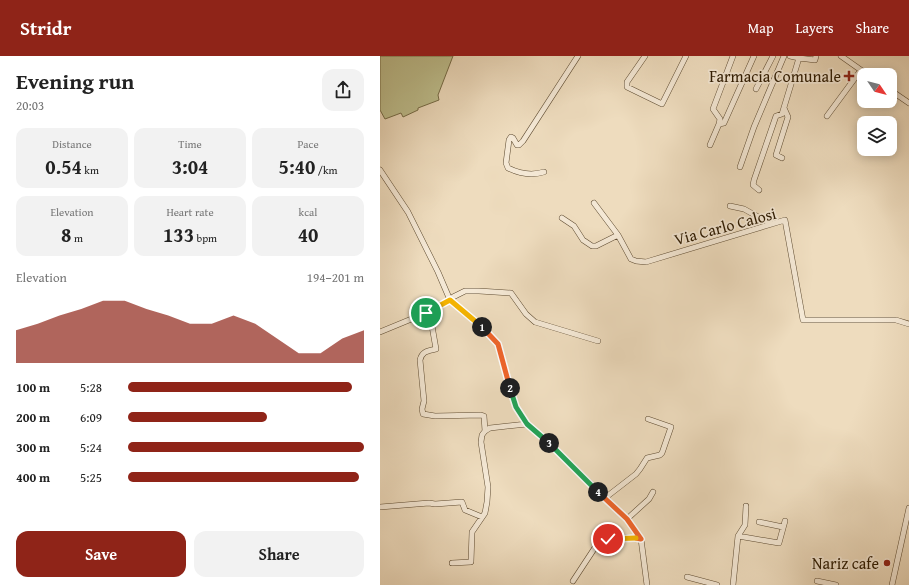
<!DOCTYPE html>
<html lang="en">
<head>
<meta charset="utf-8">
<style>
	body { margin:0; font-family:"Gentium Book Plus",serif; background:#f2f2f2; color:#222; height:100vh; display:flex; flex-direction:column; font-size:15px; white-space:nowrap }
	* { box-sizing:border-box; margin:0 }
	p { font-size:13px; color:#767676 }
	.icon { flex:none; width:22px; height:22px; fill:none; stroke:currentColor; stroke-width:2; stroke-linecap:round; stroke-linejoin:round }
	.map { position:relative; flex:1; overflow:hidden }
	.side { display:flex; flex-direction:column; background:#fff; width:380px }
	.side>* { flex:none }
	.needle { width:26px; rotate:125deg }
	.buttons { position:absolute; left:477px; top:12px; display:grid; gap:8px }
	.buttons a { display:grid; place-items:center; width:40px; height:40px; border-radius:8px; background:#fff; box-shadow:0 2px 10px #0003; font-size:20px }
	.pin { position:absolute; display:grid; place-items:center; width:34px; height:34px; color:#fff; margin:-17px; border:2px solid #fff; border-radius:50%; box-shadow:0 1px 4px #0007 }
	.km { position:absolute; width:20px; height:20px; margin:-10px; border-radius:50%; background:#222; color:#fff; font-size:11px; line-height:20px; text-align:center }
	.round { display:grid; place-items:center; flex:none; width:42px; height:42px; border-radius:12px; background:#f2f2f2 }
	.headline { display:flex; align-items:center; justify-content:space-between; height:68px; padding:0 16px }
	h1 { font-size:22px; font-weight:800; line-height:30px }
	.figures { display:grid; grid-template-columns:repeat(3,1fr); gap:6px; height:68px; padding:4px 16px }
	.figures div { display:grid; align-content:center; border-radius:10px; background:#f2f2f2; text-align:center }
	.figures b { font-size:20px; font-weight:800 }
	.figures small { font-size:11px; font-weight:400 }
	.figures p { font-size:11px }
	.chart { height:112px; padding:8px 16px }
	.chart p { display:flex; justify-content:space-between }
	.chart svg { width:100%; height:72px; margin-top:4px; fill:#8f2418; opacity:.7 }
	.button { display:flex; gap:8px; margin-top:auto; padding:8px 16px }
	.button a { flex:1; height:46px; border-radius:12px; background:#8f2418; color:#fff; font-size:16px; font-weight:800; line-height:46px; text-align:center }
	.button a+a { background:#f2f2f2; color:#222 }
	ul { padding:0 16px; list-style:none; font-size:13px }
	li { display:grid; grid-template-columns:64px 48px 1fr; align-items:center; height:30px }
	li i { height:10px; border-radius:5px; background:#8f2418 }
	header { display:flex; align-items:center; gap:24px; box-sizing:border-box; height:56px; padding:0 20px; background:#8f2418; color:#fff }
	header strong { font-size:19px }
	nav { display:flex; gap:22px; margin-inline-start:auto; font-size:14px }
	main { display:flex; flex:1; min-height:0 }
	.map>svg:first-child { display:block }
	.green { fill:#bebf8e; stroke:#766c47 }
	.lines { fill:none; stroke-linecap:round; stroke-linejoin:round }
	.minor-casing { stroke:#5d4a30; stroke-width:6 }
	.minor { stroke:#f4e8d5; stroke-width:5 }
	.split-1-casing { stroke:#fff; stroke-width:8 }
	.split-2-casing { stroke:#fff; stroke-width:8 }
	.split-3-casing { stroke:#fff; stroke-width:8 }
	.split-4-casing { stroke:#fff; stroke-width:8 }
	.split-5-casing { stroke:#fff; stroke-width:8 }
	.split-6-casing { stroke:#fff; stroke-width:8 }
	.split-1 { stroke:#f5b400; stroke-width:5 }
	.split-2 { stroke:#f0652b; stroke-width:5 }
	.split-3 { stroke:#22a559; stroke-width:5 }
	.split-4 { stroke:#22a559; stroke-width:5 }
	.split-5 { stroke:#f0652b; stroke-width:5 }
	.split-6 { stroke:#f5b400; stroke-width:5 }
	.poi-dot { fill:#8f2418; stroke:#f4e8d5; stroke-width:1.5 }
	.labels { text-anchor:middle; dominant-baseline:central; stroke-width:3.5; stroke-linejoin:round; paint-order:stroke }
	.poi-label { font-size:16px; fill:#2d1a00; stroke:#f4e8d5; text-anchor:end }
	.street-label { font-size:16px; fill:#2d1a00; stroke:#f4e8d5 }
</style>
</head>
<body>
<header>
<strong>Stridr</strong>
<nav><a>Map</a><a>Layers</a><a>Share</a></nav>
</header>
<main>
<section class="side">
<div class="headline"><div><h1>Evening run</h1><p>20:03</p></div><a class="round"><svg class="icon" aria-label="share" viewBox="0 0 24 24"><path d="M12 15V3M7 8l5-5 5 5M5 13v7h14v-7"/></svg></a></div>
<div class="figures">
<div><p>Distance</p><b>0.54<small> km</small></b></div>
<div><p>Time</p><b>3:04</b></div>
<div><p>Pace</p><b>5:40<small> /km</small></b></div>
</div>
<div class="figures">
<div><p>Elevation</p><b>8<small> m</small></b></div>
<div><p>Heart rate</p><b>133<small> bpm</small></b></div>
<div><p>kcal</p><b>40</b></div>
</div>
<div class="chart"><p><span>Elevation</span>194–201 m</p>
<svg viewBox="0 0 160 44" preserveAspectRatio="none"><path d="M0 44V24L10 20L20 15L30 11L40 6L50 6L60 11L70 15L80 20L90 20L100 15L110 20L120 29L130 38L140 38L150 29L160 24V44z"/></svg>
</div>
<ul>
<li><b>100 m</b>5:28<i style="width:95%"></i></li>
<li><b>200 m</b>6:09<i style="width:59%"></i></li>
<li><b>300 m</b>5:24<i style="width:100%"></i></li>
<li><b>400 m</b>5:25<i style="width:98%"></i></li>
</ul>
<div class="button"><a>Save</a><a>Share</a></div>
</section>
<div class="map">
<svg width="529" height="529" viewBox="0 0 529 529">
	<rect width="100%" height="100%" fill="#eedcbe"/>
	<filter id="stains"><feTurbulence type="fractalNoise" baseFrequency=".005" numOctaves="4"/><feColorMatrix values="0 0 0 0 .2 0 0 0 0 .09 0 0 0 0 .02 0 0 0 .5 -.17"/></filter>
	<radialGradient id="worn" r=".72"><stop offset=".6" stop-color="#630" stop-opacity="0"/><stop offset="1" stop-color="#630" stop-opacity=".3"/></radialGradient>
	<path class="green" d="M 0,0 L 73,0 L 58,39 L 59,44 L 38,52 L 38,54 L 23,61 L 21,57 L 5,63 L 0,54 Z"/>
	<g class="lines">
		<g class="minor-casing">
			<path id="minor" d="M 265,0 L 247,26 L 247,31 L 282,48 L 306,0
				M 410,0 L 419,2
				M 461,0 L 488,19
				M 376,33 L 393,0
				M 510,34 L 529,47
				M 447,60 L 481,14
				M 339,68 L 340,63 L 333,53 L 353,0
				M 330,89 L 339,68 L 344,67 L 374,0
				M 402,102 L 396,99 L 408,61 L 404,52
				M 360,111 L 374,71 L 404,0
				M 0,114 L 28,156 L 58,216 L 70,244 L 105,274 L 118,288 L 136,351 L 147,368 L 171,389 L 247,463 L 261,483 L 267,529
				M 164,116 C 151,120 140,118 128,112 L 126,107 L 129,84 L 131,81 L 133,82 L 137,89 L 139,89 L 143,85 L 198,0
				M 379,134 L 373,129 L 374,124 L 396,60 L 402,58 L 419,2 L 435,4 L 436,0
				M 214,147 L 238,179 L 251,203 L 256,205 L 266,206 L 405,164 L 423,264 L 516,264 L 529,268
				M 350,150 L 364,153 L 391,168
				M 182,162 L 194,170 L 203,184 L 212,190 L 216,190 L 238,179
				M 46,257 L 52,270 L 56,293 C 48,295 42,295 40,304 L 44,345 L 42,353 L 43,358 L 55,360 L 101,359 L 104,360 L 105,375
				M 0,276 L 46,257 L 70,244 L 73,241 L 85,235 L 99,235 L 131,237 L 146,258 L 155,266 L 218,285
				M 225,442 L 256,418 L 260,413 L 267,402 L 280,399 L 282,397 L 291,371 L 268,363
				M 0,451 L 49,447 L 55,448 L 82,446 L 85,454 L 102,461
				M 247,463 L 269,443 L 273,436
				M 379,466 L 403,471
				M 358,480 L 399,487 L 405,465
				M 72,507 L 91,506 L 92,476 L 105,457 L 107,446 L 108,431 L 101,386 L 102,379 L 105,375 L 110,372 L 147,368
				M 307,521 L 337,529
				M 193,525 L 218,487 L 234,481 L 256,482 L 261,483
				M 437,525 L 456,529
				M 353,529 L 358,480 L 365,469 L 366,450
				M 512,529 L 529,452"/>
		</g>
		<use href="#minor" class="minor"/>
	</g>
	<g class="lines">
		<g class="split-1-casing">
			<path id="split-1" d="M 46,257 L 70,244 L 102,271"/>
		</g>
		<g class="split-2-casing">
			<path id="split-2" d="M 102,271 L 118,288 L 130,332"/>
		</g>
		<g class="split-3-casing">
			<path id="split-3" d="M 130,332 L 136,351 L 147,368 L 169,387"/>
		</g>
		<g class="split-4-casing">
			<path id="split-4" d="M 169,387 L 218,436"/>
		</g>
		<g class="split-5-casing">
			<path id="split-5" d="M 218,436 L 247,463 L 261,483 L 256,482"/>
		</g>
		<g class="split-6-casing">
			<path id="split-6" d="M 228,483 L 256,482"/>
		</g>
		<use href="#split-1" class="split-1"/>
		<use href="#split-2" class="split-2"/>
		<use href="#split-3" class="split-3"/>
		<use href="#split-4" class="split-4"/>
		<use href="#split-5" class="split-5"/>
		<use href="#split-6" class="split-6"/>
	</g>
	<g class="poi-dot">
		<path d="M467 14h4v4h4v4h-4v4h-4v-4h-4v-4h4z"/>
		<circle cx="507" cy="507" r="4"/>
	</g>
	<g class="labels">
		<g class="poi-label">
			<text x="461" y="20">Farmacia Comunale</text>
			<text x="499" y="507">Nariz cafe</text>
		</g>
		<g class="street-label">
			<text transform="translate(345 170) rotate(-15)">Via Carlo Calosi</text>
		</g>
	</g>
	<rect width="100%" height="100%" filter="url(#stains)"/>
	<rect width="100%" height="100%" fill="url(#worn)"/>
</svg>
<div class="buttons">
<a><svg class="needle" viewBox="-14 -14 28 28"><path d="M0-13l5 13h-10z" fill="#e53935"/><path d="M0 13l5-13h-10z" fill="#767676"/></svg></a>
<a><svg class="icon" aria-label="layers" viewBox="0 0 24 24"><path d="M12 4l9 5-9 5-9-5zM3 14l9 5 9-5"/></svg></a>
</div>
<div class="pin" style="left:46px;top:257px;background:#1e9e55"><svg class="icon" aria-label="arrive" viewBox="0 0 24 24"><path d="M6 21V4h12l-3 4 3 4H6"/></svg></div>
<div class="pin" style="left:228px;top:483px;background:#d93025"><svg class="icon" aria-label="check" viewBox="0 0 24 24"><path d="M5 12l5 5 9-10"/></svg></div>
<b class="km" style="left:102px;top:271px">1</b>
<b class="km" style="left:130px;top:332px">2</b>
<b class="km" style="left:169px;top:387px">3</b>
<b class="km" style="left:218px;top:436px">4</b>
</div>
</main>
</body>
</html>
